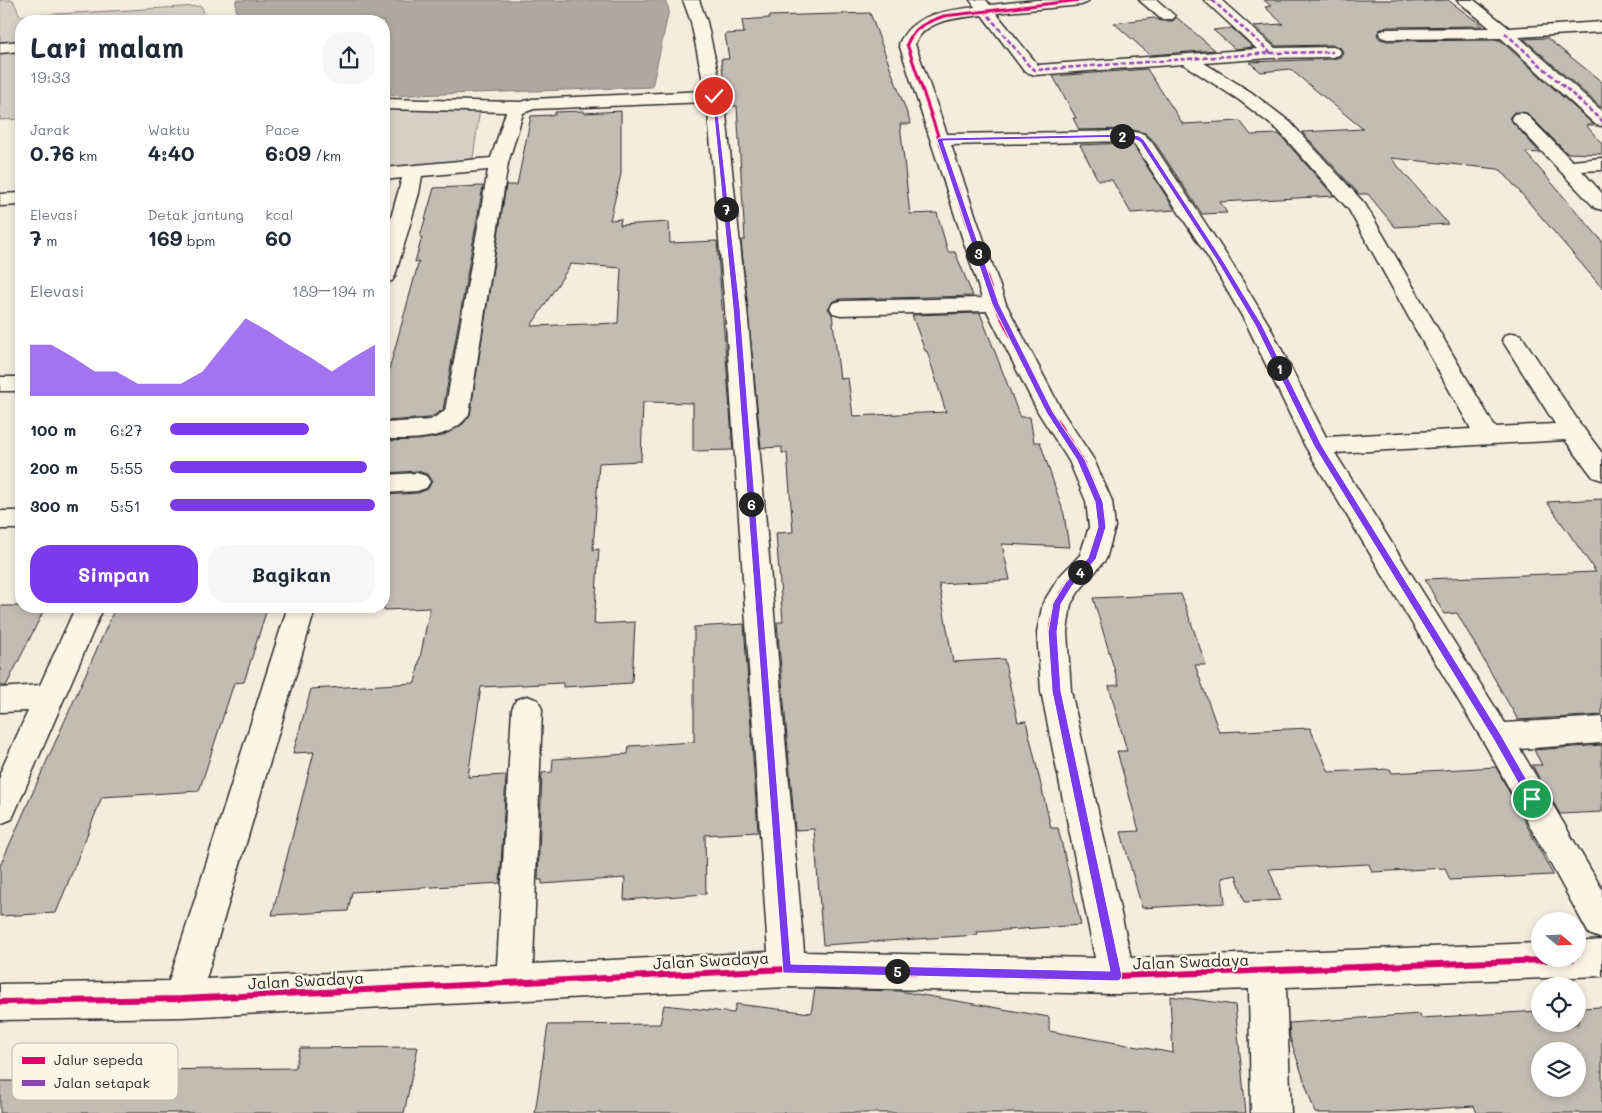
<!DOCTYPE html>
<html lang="id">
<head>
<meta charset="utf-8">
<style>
	body { margin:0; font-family:Mali,sans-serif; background:#f6f6f7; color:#1f2937; height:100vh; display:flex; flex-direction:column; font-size:19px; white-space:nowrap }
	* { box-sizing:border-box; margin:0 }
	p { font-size:16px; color:#747a83 }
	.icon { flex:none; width:28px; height:28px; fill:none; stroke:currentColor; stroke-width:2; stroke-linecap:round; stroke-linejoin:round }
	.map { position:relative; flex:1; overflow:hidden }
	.side { position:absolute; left:15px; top:15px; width:375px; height:598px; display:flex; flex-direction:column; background:#fff; border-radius:20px; box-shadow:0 2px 8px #0003 }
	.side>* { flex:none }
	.needle { width:32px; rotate:109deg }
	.fabs { position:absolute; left:1531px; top:912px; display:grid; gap:10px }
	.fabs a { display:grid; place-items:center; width:55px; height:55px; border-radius:50%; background:#fff; box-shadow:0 2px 8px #0003; font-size:25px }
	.pin { position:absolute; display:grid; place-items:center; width:42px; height:42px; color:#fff; margin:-21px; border:2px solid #fff; border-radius:50%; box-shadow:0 1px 5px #0007 }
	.km { position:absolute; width:25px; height:25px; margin:-12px; border-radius:50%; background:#222; color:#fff; font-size:14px; line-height:25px; text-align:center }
	.round { display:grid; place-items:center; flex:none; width:52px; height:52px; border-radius:20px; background:#f6f6f7 }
	.overview { display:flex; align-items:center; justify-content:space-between; height:85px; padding:0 15px }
	h1 { font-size:28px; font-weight:700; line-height:38px }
	.stats { display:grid; grid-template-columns:repeat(3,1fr); gap:8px; height:85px; padding:5px 15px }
	.stats div { display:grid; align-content:center }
	.stats b { font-size:21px; font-weight:700 }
	.stats small { font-size:14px; font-weight:400 }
	.stats p { font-size:14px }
	.chart { height:140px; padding:10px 15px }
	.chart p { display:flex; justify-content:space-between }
	.chart svg { width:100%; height:90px; margin-top:5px; fill:#7c3aed; opacity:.7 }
	.button { display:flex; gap:10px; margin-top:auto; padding:10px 15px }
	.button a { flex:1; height:58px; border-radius:20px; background:#7c3aed; color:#fff; font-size:20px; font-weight:700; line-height:58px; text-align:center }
	.button a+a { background:#f6f6f7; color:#1f2937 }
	ul { padding:0 15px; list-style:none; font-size:16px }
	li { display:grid; grid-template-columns:80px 60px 1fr; align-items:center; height:38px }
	li i { height:12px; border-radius:6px; background:#7c3aed }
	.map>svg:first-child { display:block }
	.green { fill:#d6d1c4; stroke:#807e78 }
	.water { fill:#afaaa0; stroke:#7a7771 }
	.building { fill:#c2bdb1; stroke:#2b2b2b; fill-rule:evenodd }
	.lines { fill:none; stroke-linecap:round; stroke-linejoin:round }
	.minor-casing { stroke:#2b2b2b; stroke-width:3 }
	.minor { fill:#fcf5e5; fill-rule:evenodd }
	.quiet { stroke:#8e44ad; stroke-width:2.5; stroke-dasharray:5 2.5; stroke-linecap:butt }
	.cycleway-far3-casing { stroke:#fcf5e5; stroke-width:5 }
	.cycleway-far2-casing { stroke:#fcf5e5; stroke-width:6 }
	.cycleway-far1-casing { stroke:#fcf5e5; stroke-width:8 }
	.cycleway-casing { stroke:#fcf5e5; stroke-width:9 }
	.cycleway-far3 { stroke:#d6006c; stroke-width:3 }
	.cycleway-far2 { stroke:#d6006c; stroke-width:4 }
	.cycleway-far1 { stroke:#d6006c; stroke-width:5 }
	.cycleway { stroke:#d6006c; stroke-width:6 }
	.route { fill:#7c3aed; stroke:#fff }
	.labels { text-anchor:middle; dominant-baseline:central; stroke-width:4.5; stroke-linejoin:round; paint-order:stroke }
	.near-street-label { font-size:16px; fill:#2b2b2b; stroke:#fcf5e5 }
	.key { fill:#fcf5e5; stroke:#bdb8ad; stroke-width:1 }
	.key-label { font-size:14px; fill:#2b2b2b }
</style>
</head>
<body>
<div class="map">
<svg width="1602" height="1113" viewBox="0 0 1602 1113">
	<rect width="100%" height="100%" fill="#f4edde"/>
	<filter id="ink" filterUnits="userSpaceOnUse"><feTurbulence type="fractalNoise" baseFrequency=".02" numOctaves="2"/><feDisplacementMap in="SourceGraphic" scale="10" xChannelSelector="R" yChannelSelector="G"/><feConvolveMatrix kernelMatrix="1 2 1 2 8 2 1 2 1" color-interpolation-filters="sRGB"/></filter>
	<g filter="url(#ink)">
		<path class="green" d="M 0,0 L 13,0 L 20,16 L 201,6 L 208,21 L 21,21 L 21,119 L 0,120 Z
			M 384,108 L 480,108 L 472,165 L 384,168 Z"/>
		<path class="water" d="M 236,0 L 665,0 L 669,10 L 652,87 L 384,96 L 384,21 L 236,21 Z"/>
		<path class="building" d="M 1264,0 L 1405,0 L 1409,2 L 1448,0 L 1483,26 L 1387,27 L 1379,30 L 1377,35 L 1380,39 L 1387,41 L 1500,40 L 1594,125 L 1586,125 L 1602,144 L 1602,154 L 1567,153 L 1527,113 L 1514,112 L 1509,118 L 1540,153 L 1525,152 L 1602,241 L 1602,288 L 1502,171 L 1498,169 L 1391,158 L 1448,224 L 1395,227 L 1368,194 L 1359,194 L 1302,132 L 1363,129 L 1290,69 L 1261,72 L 1249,62 L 1333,59 L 1340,57 L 1343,53 L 1341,48 L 1333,45 L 1276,46 L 1254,26 L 1283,24 L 1265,7 L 1271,6 Z
			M 870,13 L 911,124 L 900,124 L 910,214 L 937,213 L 948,252 L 955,252 L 973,296 L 841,299 L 833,301 L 828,309 L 832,314 L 840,379 L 848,378 L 853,416 L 946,412 L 927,351 L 925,351 L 912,315 L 980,313 L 1020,417 L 1030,417 L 1034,442 L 1040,442 L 1064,514 L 1069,547 L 1002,544 L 1010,580 L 939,584 L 953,662 L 1004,659 L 1018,722 L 1026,721 L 1051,828 L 1058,828 L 1081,925 L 977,932 L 978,935 L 823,945 L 814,829 L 795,830 L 777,622 L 783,622 L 776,533 L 793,532 L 787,453 L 782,453 L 782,447 L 761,448 L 741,240 L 745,240 L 737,106 L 727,106 L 721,59 L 729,59 L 725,34 L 744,33 L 742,20 L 770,18 L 769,16 Z
			M 1176,17 L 1215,50 L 1150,55 L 1114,23 L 1154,18 L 1161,21 L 1173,21 Z
			M 1232,28 L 1253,47 L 1235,49 L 1213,30 Z
			M 1547,38 L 1602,82 L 1602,108 L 1524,39 Z
			M 1147,69 L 1183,124 L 1240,121 L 1251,135 L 1279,134 L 1334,196 L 1220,202 L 1227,213 L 1202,214 L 1153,140 L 1145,133 L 1129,129 L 1079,130 L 1073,118 L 1076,118 L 1053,76 Z
			M 584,111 L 584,113 L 621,111 L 621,174 L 610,220 L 621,219 L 620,225 L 669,222 L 670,243 L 717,241 L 733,450 L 693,451 L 693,403 L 643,402 L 641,461 L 599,463 L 593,550 L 599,549 L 594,624 L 635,622 L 632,683 L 563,687 L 563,683 L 481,687 L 468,777 L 506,775 L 500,883 L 352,892 L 348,911 L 272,915 L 314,752 L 293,753 L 311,689 L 415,683 L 430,608 L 384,610 L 384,495 L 418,493 L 428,489 L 432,481 L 427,474 L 418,471 L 384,473 L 384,441 L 419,440 L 442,436 L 463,424 L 470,415 L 506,185 L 517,185 L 531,116 L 555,115 L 555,112 ZM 571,264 L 621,268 L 618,323 L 531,326 Z
			M 1128,143 L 1134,146 L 1175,210 L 1131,213 L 1112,180 L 1098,180 L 1080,145 Z
			M 483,186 L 443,410 L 429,418 L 384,421 L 384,388 L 419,261 L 415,262 L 422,237 L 420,237 L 434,188 Z
			M 1602,499 L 1602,715 L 1518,720 L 1457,613 L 1444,614 L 1425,579 L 1596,572 L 1547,502 Z
			M 1181,594 L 1206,665 L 1195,665 L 1219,732 L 1310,728 L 1329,772 L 1390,769 L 1392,773 L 1496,767 L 1553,875 L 1450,880 L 1445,868 L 1372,872 L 1369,864 L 1269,869 L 1281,900 L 1245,902 L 1236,875 L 1222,878 L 1225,903 L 1142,908 L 1121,832 L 1139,831 L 1117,751 L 1127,751 L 1109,686 L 1119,685 L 1093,598 Z
			M 0,606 L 46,606 L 6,686 L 0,686 Z
			M 116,606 L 268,606 L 244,682 L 234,683 L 199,791 L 102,797 L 56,913 L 0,916 L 0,866 Z
			M 744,624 L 758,832 L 705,835 L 706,894 L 624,900 L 625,878 L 542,884 L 542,880 L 538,880 L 542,773 L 552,772 L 553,759 L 628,754 L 629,746 L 694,742 L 694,627 Z
			M 1602,745 L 1602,812 L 1560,814 L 1532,765 L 1542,765 L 1534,750 Z
			M 815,989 L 899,991 L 1049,1017 L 1049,1031 L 1173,1053 L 1170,996 L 1235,1005 L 1246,1113 L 535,1113 L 548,1025 L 660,1024 L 664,1005 L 734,1013 L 736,1004 L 811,1013 Z
			M 1602,1007 L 1602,1113 L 1477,1113 L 1474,1106 L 1368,1113 L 1315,1113 L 1290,1038 L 1289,1023 L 1420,1014 L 1421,1018 L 1540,1011 L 1540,1024 L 1578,1024 L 1578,1008 ZM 1540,1051 L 1578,1051 L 1578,1089 L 1540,1089 Z
			M 418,1047 L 404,1113 L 0,1113 L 0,1081 L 34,1081 L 45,1055 L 155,1053 L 149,1070 L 295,1068 L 300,1048 Z"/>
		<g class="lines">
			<g class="minor-casing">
				<path id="minor" d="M 683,0 L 699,0 L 707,22 L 725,105 L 747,309 L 804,952 L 1095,958 L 1041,691 L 1037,632 L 1043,603 L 1059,577 L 1080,555 L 1089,527 L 1086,501 L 1069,461 L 1038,412 L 987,311 L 841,315 L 833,313 L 830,308 L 833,303 L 841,301 L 982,298 L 899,44 C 912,13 946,11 975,7 L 970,0 L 986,0 L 990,5 L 1036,0 L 1089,0 L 1086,3 L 1081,5 L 996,13 L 1038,65 L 1257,49 L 1204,0 L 1221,0 L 1275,48 L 1333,47 L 1339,49 L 1341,52 L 1339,55 L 1333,57 L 1271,58 L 1204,63 L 1251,92 L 1290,122 L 1365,204 L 1495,427 L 1555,424 L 1502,340 L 1505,335 L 1513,333 L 1521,335 L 1581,425 L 1602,453 L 1602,480 L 1593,477 L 1565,440 L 1335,453 L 1505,723 L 1602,717 L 1602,743 L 1520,749 L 1602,889 L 1602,939 L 1589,934 L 1486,746 L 1305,446 L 1247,325 L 1209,259 L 1135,145 L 1129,141 L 951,145 L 1006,304 L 1062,411 L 1094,460 L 1112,501 L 1115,527 L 1106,559 L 1079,591 L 1071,604 L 1067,632 L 1071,691 L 1131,958 L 1540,943 L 1540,959 L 1578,959 L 1578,942 L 1602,940 L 1602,976 L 1286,987 L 1291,1113 L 1251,1113 L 1249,989 L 1117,994 L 787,987 L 182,1017 L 0,1020 L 0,984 L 169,981 L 288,606 L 316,606 L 206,979 L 497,965 L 512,709 L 516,700 L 527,696 L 538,700 L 542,709 L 533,964 L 768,952 L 725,309 L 707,102 L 534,109 L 523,113 L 508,163 L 469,414 C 452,441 412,439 384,439 L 384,423 L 430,420 L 445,411 L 488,170 L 422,176 L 419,193 L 395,276 L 392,281 L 384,282 L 384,243 L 402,178 L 384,180 L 384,168 L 491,158 L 506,112 L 384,109 L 384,99 L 521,102 L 532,99 L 705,91 L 691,22 ZM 982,15 L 1024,71 L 1035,75 L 1183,64 L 1239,100 L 1278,130 L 1349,210 L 1471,429 L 1326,437 L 1269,325 L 1229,259 L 1151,141 L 1144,134 L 1129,131 L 947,134 L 915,44 C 925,19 959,18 982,15 Z
					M 1139,0 L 1157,0 L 1175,16 L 1173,19 L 1161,19 Z
					M 1457,0 L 1474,0 L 1509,28 L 1602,22 L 1602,32 L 1519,37 L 1602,111 L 1602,126 L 1596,125 L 1501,38 L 1387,39 L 1381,37 L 1379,34 L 1381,31 L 1387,29 L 1490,28 Z
					M 21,41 L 21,51 L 0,53 L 0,43 Z
					M 1520,113 L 1526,114 L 1572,161 L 1602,158 L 1602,170 L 1582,171 L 1602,193 L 1602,210 L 1595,208 L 1514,122 L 1511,118 L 1514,114 Z
					M 21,193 L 21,205 L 0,206 L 0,194 Z
					M 0,377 L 21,377 L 21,391 L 0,391 Z
					M 417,473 L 426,476 L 430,482 L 426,488 L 417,491 L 384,493 L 384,475 Z
					M 0,511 L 21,511 L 21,529 L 0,529 Z
					M 76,606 L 104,606 L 12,819 L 0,824 L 0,773 L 28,711 L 0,712 L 0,688 L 40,685 Z"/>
			</g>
			<use href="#minor" class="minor"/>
			<path class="quiet" d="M 1212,0 L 1271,53
				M 984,10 L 1030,67 L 1035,70 L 1271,53 L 1333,52
				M 1505,33 L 1602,121"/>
			<g class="cycleway-far3-casing">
				<path id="cycleway-far3" d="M 956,189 L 907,44 C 914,27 927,22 944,16 L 1081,0"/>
			</g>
			<g class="cycleway-far2-casing">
				<path id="cycleway-far2" d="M 956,187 L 995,304 L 1050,412 L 1060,427"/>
			</g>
			<g class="cycleway-far1-casing">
				<path id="cycleway-far1" d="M 1059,426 L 1081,460 L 1099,501 L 1102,527 L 1092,559 L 1069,584 L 1057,603 L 1052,632 L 1056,691 L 1064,730"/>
			</g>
			<g class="cycleway-casing">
				<path id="cycleway" d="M 1064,728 L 1117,976
					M 0,1002 L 182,999 L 787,969 L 1117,976 L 1573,959"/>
			</g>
			<use href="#cycleway-far3" class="cycleway-far3"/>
			<use href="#cycleway-far2" class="cycleway-far2"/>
			<use href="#cycleway-far1" class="cycleway-far1"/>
			<use href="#cycleway" class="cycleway"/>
		</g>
	</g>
	<path class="route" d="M 712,95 L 716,96 L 740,308 L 791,964 L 1110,971 L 1052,691 L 1048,632 L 1053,603 L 1066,582 L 1088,558 L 1098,527 L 1095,502 L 1077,460 L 1046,412 L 992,304 L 937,140 L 939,138 L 1130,134 L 1139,136 L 1144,140 L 1222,259 L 1262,325 L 1322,446 L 1501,735 L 1536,796 L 1536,802 L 1529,802 L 1494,740 L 1314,446 L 1255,325 L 1216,259 L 1140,142 L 1130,137 L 943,141 L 999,304 L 1053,412 L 1085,460 L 1103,502 L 1106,527 L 1096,559 L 1072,586 L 1061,604 L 1057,632 L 1061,691 L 1122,976 L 1120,980 L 1117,981 L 783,973 L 733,308 Z"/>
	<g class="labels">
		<g class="near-street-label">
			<text transform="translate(711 960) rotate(-3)">Jalan Swadaya</text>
			<text transform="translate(1191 961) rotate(-2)">Jalan Swadaya</text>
			<text transform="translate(306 980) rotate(-3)">Jalan Swadaya</text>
		</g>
	</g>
	<rect x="12" y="1043" width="166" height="57" rx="8" class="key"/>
	<rect x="22" y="1057" width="23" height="7" fill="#d6006c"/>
	<rect x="22" y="1080" width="23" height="6" fill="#8e44ad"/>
	<g class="key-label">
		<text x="54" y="1065">Jalur sepeda</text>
		<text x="54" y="1088">Jalan setapak</text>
	</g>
</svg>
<div class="fabs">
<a><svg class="needle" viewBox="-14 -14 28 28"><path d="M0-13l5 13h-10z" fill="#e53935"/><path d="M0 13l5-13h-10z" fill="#747a83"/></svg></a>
<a><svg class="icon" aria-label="locate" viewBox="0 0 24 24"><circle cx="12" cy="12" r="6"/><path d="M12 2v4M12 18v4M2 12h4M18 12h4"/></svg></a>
<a><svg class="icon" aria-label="layers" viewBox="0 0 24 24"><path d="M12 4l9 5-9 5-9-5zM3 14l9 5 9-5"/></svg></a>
</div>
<div class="pin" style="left:1532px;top:799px;background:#1e9e55"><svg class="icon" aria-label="arrive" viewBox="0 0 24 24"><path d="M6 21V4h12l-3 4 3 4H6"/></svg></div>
<div class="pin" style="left:714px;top:96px;background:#d93025"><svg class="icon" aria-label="check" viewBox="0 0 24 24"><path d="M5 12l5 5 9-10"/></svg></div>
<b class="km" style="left:1279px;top:368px">1</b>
<b class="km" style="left:1122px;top:136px">2</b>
<b class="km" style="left:978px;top:253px">3</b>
<b class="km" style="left:1080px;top:572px">4</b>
<b class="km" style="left:897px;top:971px">5</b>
<b class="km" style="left:751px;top:504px">6</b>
<b class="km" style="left:726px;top:209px">7</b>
<section class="side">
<div class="overview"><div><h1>Lari malam</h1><p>19:33</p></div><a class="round"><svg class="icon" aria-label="share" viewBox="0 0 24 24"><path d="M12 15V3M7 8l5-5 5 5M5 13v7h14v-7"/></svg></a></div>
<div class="stats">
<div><p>Jarak</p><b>0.76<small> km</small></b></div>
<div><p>Waktu</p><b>4:40</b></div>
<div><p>Pace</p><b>6:09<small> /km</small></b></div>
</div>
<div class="stats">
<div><p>Elevasi</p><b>7<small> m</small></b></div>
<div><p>Detak jantung</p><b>169<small> bpm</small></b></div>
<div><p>kcal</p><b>60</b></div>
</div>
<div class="chart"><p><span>Elevasi</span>189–194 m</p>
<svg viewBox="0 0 160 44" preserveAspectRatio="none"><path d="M0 44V19L10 19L20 25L30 32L40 32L50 38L60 38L70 38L80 32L90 19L100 6L110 12L120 19L130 25L140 32L150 25L160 19V44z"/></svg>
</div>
<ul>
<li><b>100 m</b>6:27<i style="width:68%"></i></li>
<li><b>200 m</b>5:55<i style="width:96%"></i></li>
<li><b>300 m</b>5:51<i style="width:100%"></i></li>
</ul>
<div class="button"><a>Simpan</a><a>Bagikan</a></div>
</section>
</div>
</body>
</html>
